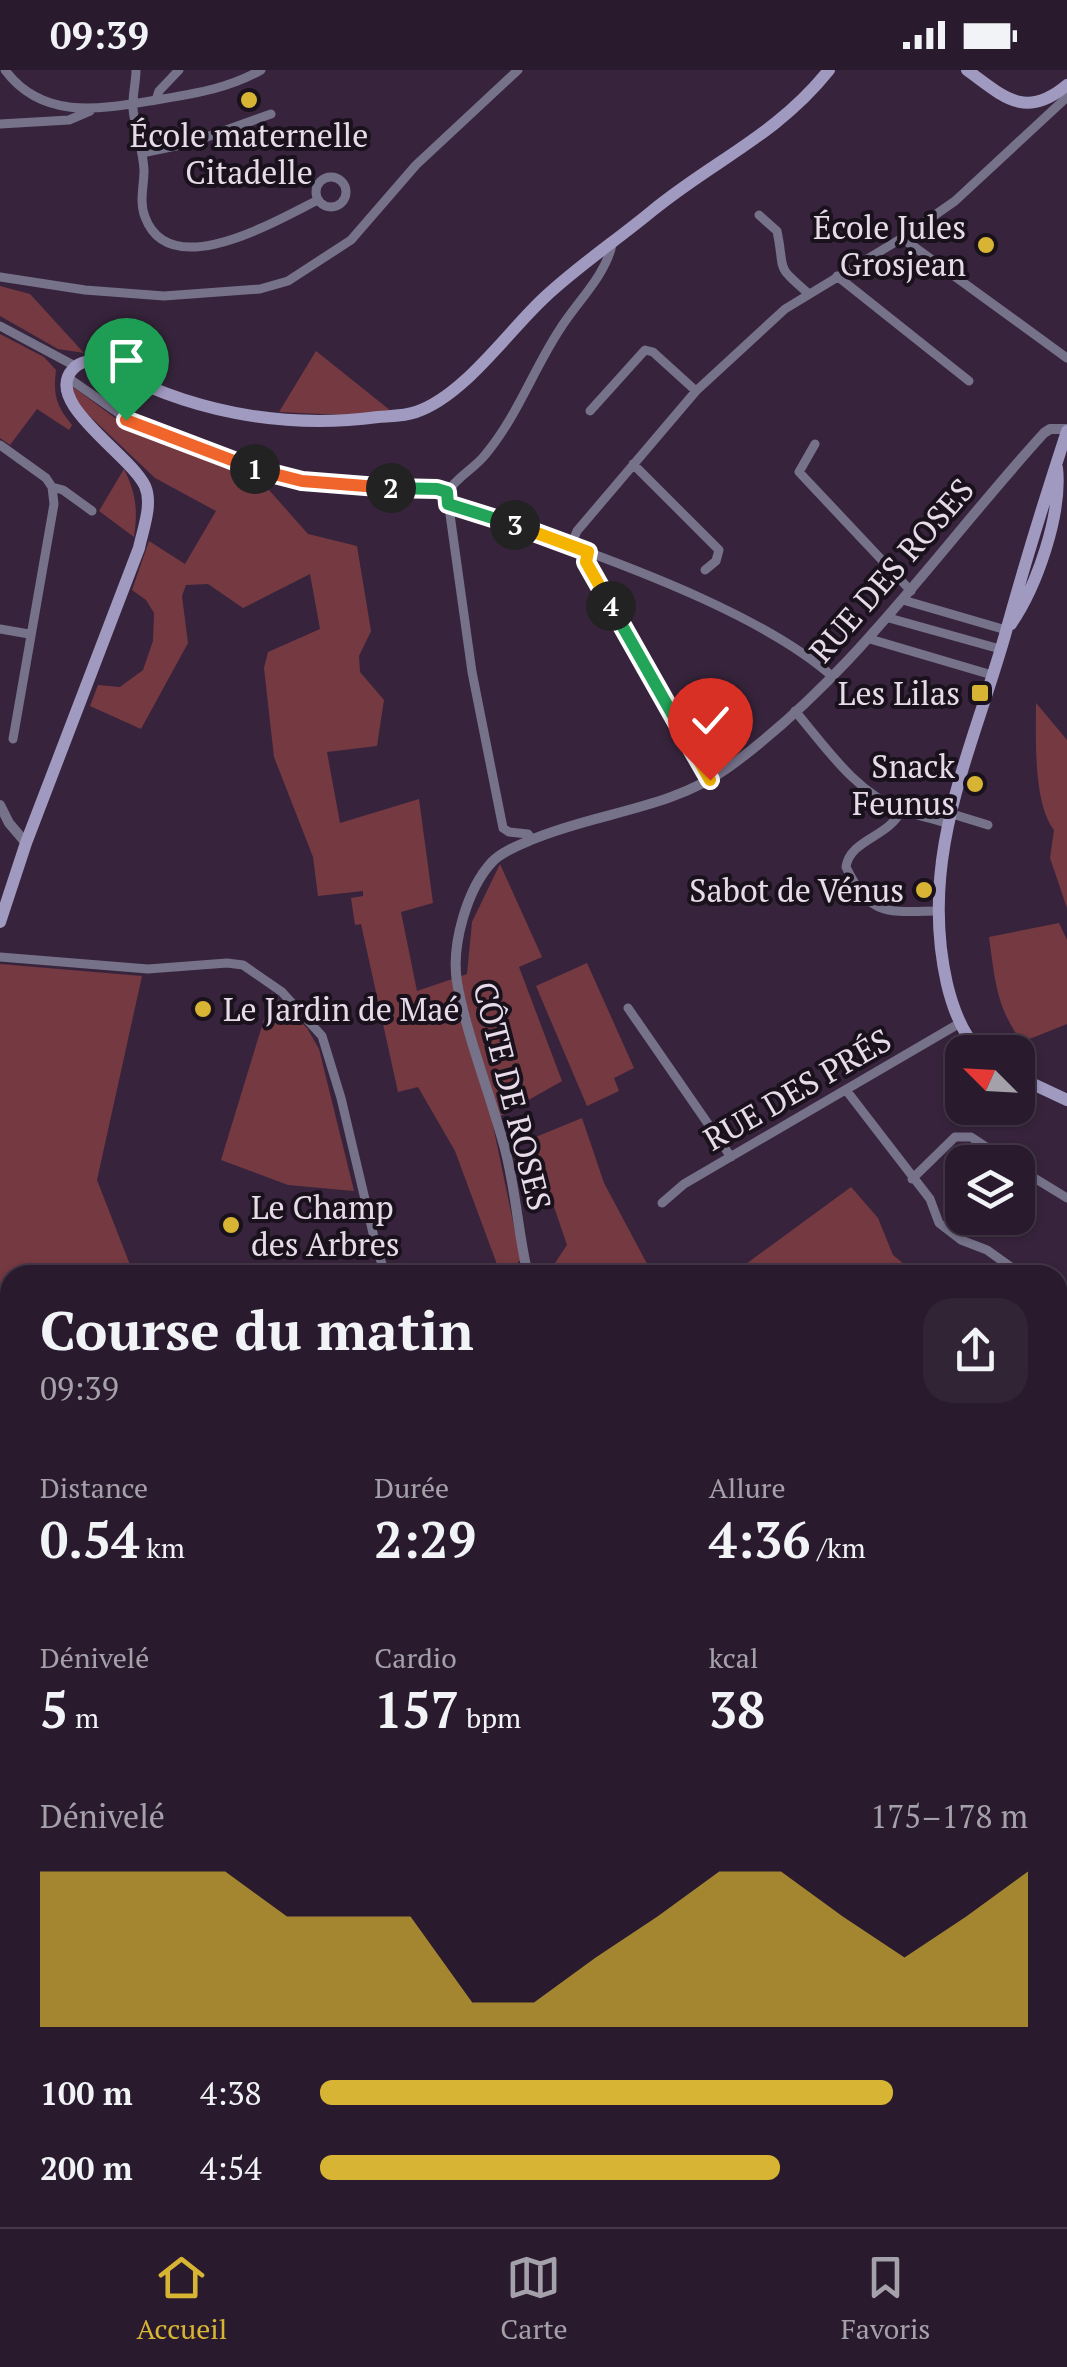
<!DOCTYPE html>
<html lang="fr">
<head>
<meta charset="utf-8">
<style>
	body { margin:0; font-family:"PT Serif",serif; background:#312435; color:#f1f3f6; height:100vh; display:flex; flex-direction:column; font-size:38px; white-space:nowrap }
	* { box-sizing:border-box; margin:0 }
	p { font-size:32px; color:#a5a1aa }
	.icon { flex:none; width:55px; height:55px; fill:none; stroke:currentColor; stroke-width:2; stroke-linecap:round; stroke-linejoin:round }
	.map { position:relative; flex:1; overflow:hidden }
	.drawer { position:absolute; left:0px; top:1195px; width:1068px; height:962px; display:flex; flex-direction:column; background:#291b2d; border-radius:30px 30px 0 0; box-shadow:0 2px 8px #0004,0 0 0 2px #453949 }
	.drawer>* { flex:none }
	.needle { width:65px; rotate:294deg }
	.controls { position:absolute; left:945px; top:965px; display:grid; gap:20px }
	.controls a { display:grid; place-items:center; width:90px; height:90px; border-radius:20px; background:#291b2d; box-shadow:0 2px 8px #0004,0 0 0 2px #453949; font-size:50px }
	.pin { position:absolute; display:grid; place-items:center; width:85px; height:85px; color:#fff; margin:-102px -42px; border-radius:50% 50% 50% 0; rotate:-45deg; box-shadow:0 0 10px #0007 }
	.pin .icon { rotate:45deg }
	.km { position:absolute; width:50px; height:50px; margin:-25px; border-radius:50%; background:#222; color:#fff; font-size:28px; line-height:50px; text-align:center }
	.round { display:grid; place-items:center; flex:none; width:105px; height:105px; border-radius:30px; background:#312435 }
	.head { display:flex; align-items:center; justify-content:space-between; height:170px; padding:0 40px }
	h1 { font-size:55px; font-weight:700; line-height:75px }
	.figures { display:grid; grid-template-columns:repeat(3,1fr); gap:15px; height:170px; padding:10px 40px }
	.figures div { display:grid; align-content:center }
	.figures b { font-size:50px; font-weight:700 }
	.figures small { font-size:28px; font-weight:400 }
	.figures p { font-size:28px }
	.chart { height:280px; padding:20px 40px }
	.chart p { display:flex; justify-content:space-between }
	.chart svg { width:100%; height:180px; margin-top:10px; fill:#d8b434; opacity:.7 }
	ul { padding:0 40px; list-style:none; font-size:32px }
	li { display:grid; grid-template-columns:160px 120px 1fr; align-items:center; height:75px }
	li i { height:25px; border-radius:12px; background:#d8b434 }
	.status { display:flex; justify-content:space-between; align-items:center; height:70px; padding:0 50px; background:#291b2d; direction:ltr }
	.status svg { height:28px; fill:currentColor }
	.menu { display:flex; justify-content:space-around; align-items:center; height:140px; border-top:2px solid #453949; background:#291b2d; font-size:28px; color:#a5a1aa }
	.menu a { display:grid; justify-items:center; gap:5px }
	.menu .on { color:#d8b434 }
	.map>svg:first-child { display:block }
	.green { fill:#753941 }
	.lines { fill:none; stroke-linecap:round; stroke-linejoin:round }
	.minor { stroke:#76728a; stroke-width:9 }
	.tertiary { stroke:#76728a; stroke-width:10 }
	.secondary { stroke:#a099c0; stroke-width:12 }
	.split-1-casing { stroke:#fff; stroke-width:20 }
	.split-2-casing { stroke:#fff; stroke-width:20 }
	.split-3-casing { stroke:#fff; stroke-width:20 }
	.split-4-casing { stroke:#fff; stroke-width:20 }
	.split-5-casing { stroke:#fff; stroke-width:20 }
	.split-6-casing { stroke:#fff; stroke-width:20 }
	.split-1 { stroke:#f0652b; stroke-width:12 }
	.split-2 { stroke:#f0652b; stroke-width:12 }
	.split-3 { stroke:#22a559; stroke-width:12 }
	.split-4 { stroke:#f5b400; stroke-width:12 }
	.split-5 { stroke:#22a559; stroke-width:12 }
	.split-6 { stroke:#f5b400; stroke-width:12 }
	.poi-dot { fill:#d8b434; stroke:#19111c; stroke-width:4 }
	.labels { text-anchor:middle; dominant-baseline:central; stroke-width:8; stroke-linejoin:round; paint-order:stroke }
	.poi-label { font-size:32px; fill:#e7dbea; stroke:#19111c; text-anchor:end }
	.street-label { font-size:32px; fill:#e7dbea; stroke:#19111c }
</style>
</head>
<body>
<div class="status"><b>09:39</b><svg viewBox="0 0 49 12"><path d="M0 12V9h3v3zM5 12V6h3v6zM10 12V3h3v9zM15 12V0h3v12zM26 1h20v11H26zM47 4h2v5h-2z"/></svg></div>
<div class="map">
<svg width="1067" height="2157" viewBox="0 0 1067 2157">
	<rect width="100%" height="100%" fill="#37243c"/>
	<path class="green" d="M 0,216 L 30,224 L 84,283 L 58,279 L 0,246 Z
		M 0,264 L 44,287 L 56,300 C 53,325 56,336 72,355 L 69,360 L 37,339 L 10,375 L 0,368 Z
		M 316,281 L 391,341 L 343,345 L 279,342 Z
		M 72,316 L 134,362 L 254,403 L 308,464 L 357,476 L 371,561 L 359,586 L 360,602 L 384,630 L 377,676 L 327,682 L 340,753 L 419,729 L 433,833 L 401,842 L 417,921 L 467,904 L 472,852 L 500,794 L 542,887 L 519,897 L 562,1011 L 492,1051 L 521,1190 L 501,1205 L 455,1081 L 418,1017 L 398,1022 L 361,854 L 355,855 L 351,828 L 363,826 L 363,821 L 318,826 L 313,787 L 274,687 L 264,598 L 268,582 L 320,559 L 310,504 L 243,538 L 208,514 L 186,515 L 182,526 L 188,573 L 141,659 L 90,636 L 98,615 L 120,617 L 143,600 L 153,571 L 154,543 L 146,530 L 132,520 L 149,471 L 185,494 L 216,441 L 155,408 L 77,334 Z
		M 124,399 C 136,423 138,440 134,467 L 99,441 Z
		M 1036,633 L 1067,670 L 1067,838 L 1050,788 L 1054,760 C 1033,733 1036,667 1036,633 Z
		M 1059,853 L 1067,870 L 1067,954 L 1022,972 C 996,937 995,909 989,867 Z
		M 587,893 L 634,998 L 614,1008 L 619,1021 L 587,1036 L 536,916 Z
		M 0,894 L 142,906 L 97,1110 L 134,1205 L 10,1205 L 10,2148 L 615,2148 L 616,2157 L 0,2157 Z
		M 272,923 L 307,958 L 319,979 L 354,1121 L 288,1115 L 221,1090 Z
		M 582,1048 L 604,1113 L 653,1205 L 551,1205 L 549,1202 L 567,1175 L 531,1069 Z
		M 851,1117 L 878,1148 L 893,1185 L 917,1205 L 731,1205 Z
		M 1058,1296 L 1067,1302 L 1067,1413 L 1058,1407 Z
		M 1058,1677 L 1067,1681 L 1067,1883 L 1058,1878 Z"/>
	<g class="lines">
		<path class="minor" d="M 5,0 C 43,51 101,39 156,30 C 192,24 228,19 261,0
			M 136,0 C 136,13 132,26 133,39 C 135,60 143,79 144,100 C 144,116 139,132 145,147 C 170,215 279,149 318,130
			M 156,30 L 159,21 L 179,0
			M 0,54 L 69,50 L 90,41
			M 142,83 L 190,73 L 271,44
			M316 122a15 15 0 1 1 30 0a15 15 0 1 1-30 0Z
			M 759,145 L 777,161 C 786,203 773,193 809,224
			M 902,168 L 1067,288
			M 837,206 L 969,311
			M 0,207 L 85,220 L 164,226 L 260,219 L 288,211 L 351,170 L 416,95 L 518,0
			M 0,256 L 75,296
			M 67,307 L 140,358 L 264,402 L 302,411 L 361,418 L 437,419 L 447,423
			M 590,341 L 645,280 L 653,282 L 696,321
			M 815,374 L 799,402 L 911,521
			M 0,375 L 46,408 L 52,417 L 63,420 L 92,441
			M 633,394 L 719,480 L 716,491 L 705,500
			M 449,434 C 486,442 522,457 558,471 C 641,501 768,549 833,607
			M 571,475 L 577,461 L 696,321 L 785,239 L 902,168 L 955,131 L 1067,27
			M 588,482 L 586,491 L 710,710
			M 903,530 L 1006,560
			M 889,548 L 1000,579
			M 0,559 L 29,564
			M 870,569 L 992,605
			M 795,641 C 825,676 855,722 900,739 C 914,745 931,748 946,753
			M 13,669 L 54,434 L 52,417
			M 901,740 C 890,767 850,769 846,797 C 870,847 887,842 937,841
			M 949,743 L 988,755
			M 532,769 L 528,764 L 509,762 L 503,758 L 472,602 L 447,423 C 456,407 474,399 485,385 C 517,347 533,300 560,259 C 577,232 605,206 612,175
			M 0,887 L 148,899 L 227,893 L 243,895 L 282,922 L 322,966 L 341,1028 L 377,1180 L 386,1205
			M 628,938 L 731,1087
			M 846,1020 L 930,1129 L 939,1153 L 961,1170 L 987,1180 L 1022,1205
			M 1018,1098 L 1067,1128
			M 912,1109 L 955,1067 L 971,1067 L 1009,1092
			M 662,1133 L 684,1114 L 960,953
			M 1058,1228 L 1067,1234
			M 1058,1486 L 1067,1476
			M 1058,1652 L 1067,1655
			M 1058,1946 L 1067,1948
			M 1058,2043 L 1067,2045
			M 1058,2118 L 1067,2120"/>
		<path class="tertiary" d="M 0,735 L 9,753 L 26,773
			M 528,1205 C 518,1164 516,1120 505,1079 C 491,1026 466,964 457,912 C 451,875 467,819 492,792 C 501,782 519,775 531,770 C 596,742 670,740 729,697 C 855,605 940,477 1044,363 L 1050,359 L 1067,359
			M 634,2148 L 635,2157"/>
		<path class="secondary" d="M 967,0 C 1004,27 1025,50 1067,15
			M 1011,554 C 1037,516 1062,444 1057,398
			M 0,852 L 26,773 L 139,478 C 143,459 153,434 145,416 C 130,384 42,332 73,299 C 80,291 91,290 101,293 C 185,341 282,360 378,347 C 390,346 405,346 416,342 C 464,326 508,261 545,227 C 578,196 617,170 652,141 C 714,90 776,66 829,0
			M 980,982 C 962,964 953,939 947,914 C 918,787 971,684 1005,565 C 1024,496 1045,428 1067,361
			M 1018,1007 L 1067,1030"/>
	</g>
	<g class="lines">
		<g class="split-1-casing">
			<path id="split-1" d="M 126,350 L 255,399"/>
		</g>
		<g class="split-2-casing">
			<path id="split-2" d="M 255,399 L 302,411 L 391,418"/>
		</g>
		<g class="split-3-casing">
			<path id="split-3" d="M 391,418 L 437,419 L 447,422 L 448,434 L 515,455"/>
		</g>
		<g class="split-4-casing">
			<path id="split-4" d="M 515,455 L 588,482 L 586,492 L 611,536"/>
		</g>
		<g class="split-5-casing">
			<path id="split-5" d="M 611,536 L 679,656"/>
		</g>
		<g class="split-6-casing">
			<path id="split-6" d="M 679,656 L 710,710"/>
		</g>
		<use href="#split-1" class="split-1"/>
		<use href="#split-2" class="split-2"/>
		<use href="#split-3" class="split-3"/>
		<use href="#split-4" class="split-4"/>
		<use href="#split-5" class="split-5"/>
		<use href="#split-6" class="split-6"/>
	</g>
	<g class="poi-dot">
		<circle cx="249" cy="30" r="10"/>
		<circle cx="986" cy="175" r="10"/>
		<rect x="970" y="613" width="20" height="20" rx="5"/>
		<circle cx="975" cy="714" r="10"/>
		<circle cx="924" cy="820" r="10"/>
		<circle cx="203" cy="939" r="10"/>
		<circle cx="231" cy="1155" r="10"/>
	</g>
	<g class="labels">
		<g class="poi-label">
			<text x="249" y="65" text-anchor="middle">École maternelle<tspan x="249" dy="37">Citadelle</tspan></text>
			<text x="966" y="157">École Jules<tspan x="966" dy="37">Grosjean</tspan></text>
			<text x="960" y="623">Les Lilas</text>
			<text x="955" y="696">Snack<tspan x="955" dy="37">Feunus</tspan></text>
			<text x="904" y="820">Sabot de Vénus</text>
			<text x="223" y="939" text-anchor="start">Le Jardin de Maé</text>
			<text x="251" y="1137" text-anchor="start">Le Champ<tspan x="251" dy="37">des Arbres</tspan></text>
		</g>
		<g class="street-label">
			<text transform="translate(891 500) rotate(-49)">RUE DES ROSES</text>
			<text transform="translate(797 1019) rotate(-30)">RUE DES PRÉS</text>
			<text transform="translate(513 1026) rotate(76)">CÔTE DE ROSES</text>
		</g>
	</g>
</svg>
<div class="controls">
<a><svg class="needle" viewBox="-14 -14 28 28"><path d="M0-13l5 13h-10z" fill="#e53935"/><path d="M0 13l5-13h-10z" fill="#a5a1aa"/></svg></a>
<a><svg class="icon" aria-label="layers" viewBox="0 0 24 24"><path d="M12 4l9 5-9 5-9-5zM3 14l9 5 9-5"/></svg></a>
</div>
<div class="pin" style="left:126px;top:350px;background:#1e9e55"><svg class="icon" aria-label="arrive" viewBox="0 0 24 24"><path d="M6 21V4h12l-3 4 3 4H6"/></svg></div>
<div class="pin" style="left:710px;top:710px;background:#d93025"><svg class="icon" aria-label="check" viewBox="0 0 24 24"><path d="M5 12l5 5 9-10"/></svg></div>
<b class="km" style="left:255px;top:399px">1</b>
<b class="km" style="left:391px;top:418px">2</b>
<b class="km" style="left:515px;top:455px">3</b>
<b class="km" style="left:611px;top:536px">4</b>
<section class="drawer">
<div class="head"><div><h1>Course du matin</h1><p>09:39</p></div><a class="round"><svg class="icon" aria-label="share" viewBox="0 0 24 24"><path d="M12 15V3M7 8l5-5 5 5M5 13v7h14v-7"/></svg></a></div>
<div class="figures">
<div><p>Distance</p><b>0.54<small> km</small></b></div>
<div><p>Durée</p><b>2:29</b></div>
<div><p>Allure</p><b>4:36<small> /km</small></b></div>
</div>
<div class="figures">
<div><p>Dénivelé</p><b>5<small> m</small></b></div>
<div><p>Cardio</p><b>157<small> bpm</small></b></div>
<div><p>kcal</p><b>38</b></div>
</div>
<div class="chart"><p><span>Dénivelé</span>175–178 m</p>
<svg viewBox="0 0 160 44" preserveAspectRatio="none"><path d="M0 44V6L10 6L20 6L30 6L40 17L50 17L60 17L70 38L80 38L90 27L100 17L110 6L120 6L130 17L140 27L150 17L160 6V44z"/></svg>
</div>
<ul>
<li><b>100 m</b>4:38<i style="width:81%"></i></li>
<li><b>200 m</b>4:54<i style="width:65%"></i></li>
</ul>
</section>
</div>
<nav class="menu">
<a class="on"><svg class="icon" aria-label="home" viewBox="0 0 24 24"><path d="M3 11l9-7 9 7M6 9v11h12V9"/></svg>Accueil</a>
<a><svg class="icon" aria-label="map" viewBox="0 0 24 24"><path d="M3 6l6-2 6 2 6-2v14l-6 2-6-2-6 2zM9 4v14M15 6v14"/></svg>Carte</a>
<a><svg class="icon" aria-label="saved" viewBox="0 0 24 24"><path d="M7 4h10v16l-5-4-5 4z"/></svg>Favoris</a>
</nav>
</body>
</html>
